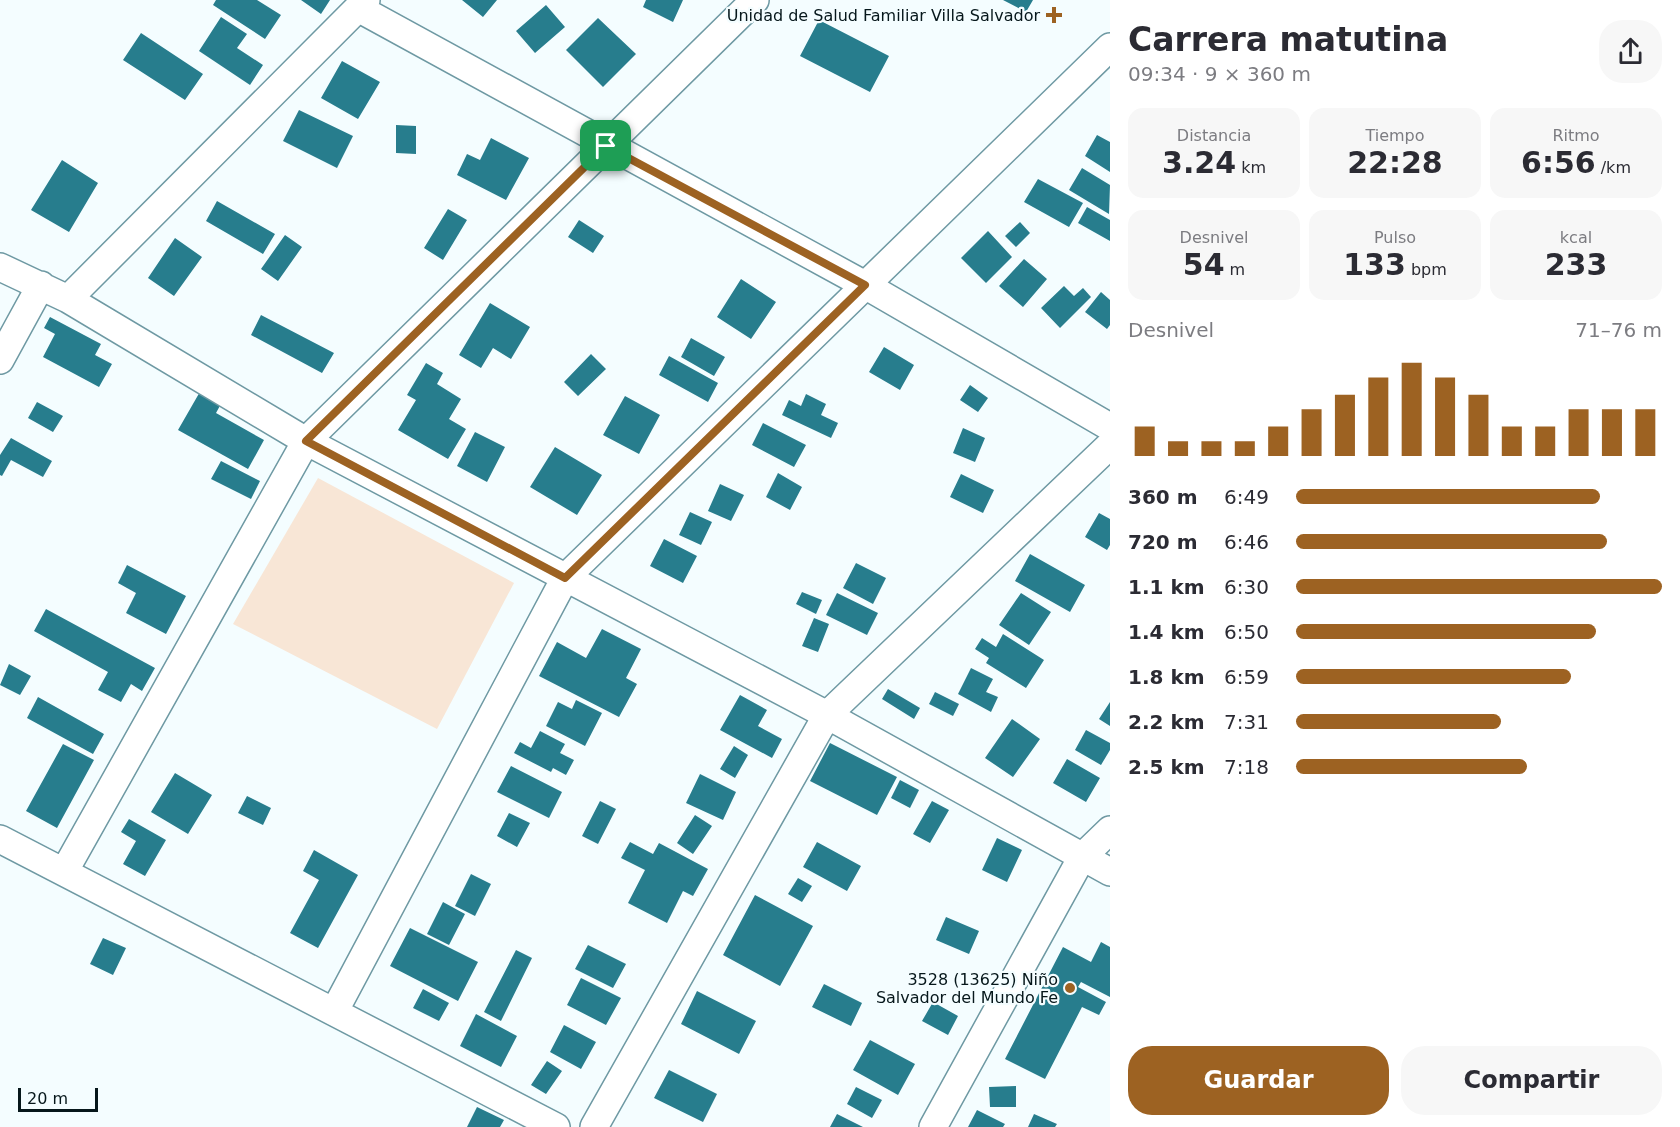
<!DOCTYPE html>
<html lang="es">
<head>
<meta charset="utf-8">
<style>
	body { margin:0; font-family:"DejaVu Sans",sans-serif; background:#f7f7f7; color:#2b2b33; height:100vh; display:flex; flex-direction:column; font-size:22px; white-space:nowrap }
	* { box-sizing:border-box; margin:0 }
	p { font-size:20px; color:#7c7c81 }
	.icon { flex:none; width:33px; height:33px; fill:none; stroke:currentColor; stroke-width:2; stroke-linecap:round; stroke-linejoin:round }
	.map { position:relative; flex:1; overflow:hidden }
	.panel { display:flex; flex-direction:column; background:#fff; width:570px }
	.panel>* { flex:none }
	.scale { position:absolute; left:18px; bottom:15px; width:80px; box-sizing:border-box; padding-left:6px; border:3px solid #06171b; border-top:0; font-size:16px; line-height:21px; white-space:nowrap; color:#06171b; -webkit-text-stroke:4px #f4fdff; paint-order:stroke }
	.pin { position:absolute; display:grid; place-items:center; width:51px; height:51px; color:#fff; margin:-26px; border-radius:12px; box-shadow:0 3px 9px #0006 }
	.round { display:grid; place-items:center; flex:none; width:63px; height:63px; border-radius:24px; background:#f7f7f7 }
	.overview { display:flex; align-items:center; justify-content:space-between; height:102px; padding:0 18px }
	h1 { font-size:33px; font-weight:800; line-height:45px }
	.figures { display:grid; grid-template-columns:repeat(3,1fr); gap:9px; height:102px; padding:6px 18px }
	.figures div { display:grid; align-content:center; border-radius:15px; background:#f7f7f7; text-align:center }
	.figures b { font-size:30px; font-weight:800 }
	.figures small { font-size:16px; font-weight:400 }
	.figures p { font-size:16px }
	.chart { height:168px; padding:12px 18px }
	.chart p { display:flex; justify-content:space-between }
	.chart svg { width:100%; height:108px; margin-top:6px; stroke:#9d6222; stroke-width:6 }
	.button { display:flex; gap:12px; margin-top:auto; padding:12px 18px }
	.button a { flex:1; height:69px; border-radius:24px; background:#9d6222; color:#fff; font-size:24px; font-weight:800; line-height:69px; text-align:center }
	.button a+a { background:#f7f7f7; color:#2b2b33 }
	ul { padding:0 18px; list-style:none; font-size:20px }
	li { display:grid; grid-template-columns:96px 72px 1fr; align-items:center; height:45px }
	li i { height:15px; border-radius:8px; background:#9d6222 }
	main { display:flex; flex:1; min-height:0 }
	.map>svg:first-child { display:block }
	.green { fill:#f8e6d6 }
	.building { fill:#277d8d }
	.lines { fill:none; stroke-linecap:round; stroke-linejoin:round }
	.minor-casing { stroke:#6e99a3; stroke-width:30 }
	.minor { stroke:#fff; stroke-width:27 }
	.route-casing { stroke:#fff; stroke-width:12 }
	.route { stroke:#9d6222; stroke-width:8 }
	.poi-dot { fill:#9d6222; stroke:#f4fdff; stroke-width:2 }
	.labels { text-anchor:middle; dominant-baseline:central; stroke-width:4.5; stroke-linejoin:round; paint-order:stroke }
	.poi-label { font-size:16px; fill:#06171b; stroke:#f4fdff; text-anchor:end }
</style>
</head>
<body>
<main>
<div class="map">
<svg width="1110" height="1127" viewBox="0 0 1110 1127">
	<rect width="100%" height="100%" fill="#f4fdff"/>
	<path class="green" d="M 318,478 L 514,583 L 437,729 L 233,624 Z"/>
	<path class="building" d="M 216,0 L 257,0 L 281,15 L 265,39 L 213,5 Z
		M 301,0 L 330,0 L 321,14 Z
		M 462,0 L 497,0 L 483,17 Z
		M 646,0 L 683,0 L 673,22 L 643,7 Z
		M 1003,0 L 1033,0 L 1026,12 Z
		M 546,5 L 565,27 L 535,53 L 516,31 Z
		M 221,17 L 247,34 L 237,48 L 263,65 L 250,85 L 199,51 Z
		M 598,18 L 636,54 L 603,87 L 566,50 Z
		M 819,20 L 889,56 L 870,92 L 800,56 Z
		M 141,33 L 203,74 L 185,100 L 123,60 Z
		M 342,61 L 380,82 L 358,119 L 321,98 Z
		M 299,110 L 353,136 L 337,168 L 283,141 Z
		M 396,125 L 416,126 L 416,154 L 396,153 Z
		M 1097,135 L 1110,142 L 1110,172 L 1085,156 Z
		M 491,138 L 529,158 L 506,200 L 457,175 L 467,154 L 480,160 Z
		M 62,160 L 98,183 L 69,232 L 31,210 Z
		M 1082,168 L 1110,185 L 1109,214 L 1069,190 Z
		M 1038,179 L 1083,203 L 1069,227 L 1024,202 Z
		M 217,201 L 275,234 L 263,254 L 206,221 Z
		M 1087,207 L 1110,220 L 1110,241 L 1078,223 Z
		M 448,209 L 467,220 L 443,260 L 424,248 Z
		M 579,220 L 604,236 L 593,253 L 568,237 Z
		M 1020,222 L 1030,233 L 1016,247 L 1005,236 Z
		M 988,231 L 1012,257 L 986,283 L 961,258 Z
		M 285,235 L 302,247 L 278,281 L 261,269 Z
		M 175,238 L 202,257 L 174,296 L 148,278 Z
		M 1024,259 L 1047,279 L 1023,307 L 999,286 Z
		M 741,279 L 776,302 L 751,339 L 717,317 Z
		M 1064,286 L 1074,296 L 1083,288 L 1091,297 L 1060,328 L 1041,308 Z
		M 1101,292 L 1110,300 L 1110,325 L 1107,329 L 1085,312 Z
		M 490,303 L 530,327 L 511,359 L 493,348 L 481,368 L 459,355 Z
		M 261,315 L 334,353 L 322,373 L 251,335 Z
		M 50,317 L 101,344 L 95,355 L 112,364 L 99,387 L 43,357 L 55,334 L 44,328 Z
		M 691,338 L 725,357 L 714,376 L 681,357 Z
		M 884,347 L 914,365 L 900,390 L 869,372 Z
		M 591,354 L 606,369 L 578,396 L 564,382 Z
		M 669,356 L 718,383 L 708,402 L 659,375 Z
		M 426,363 L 443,373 L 437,384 L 461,399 L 449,419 L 466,429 L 448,459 L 398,430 L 416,400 L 407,395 Z
		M 970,385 L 988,398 L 978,412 L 960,400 Z
		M 201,390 L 222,402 L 216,413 L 264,440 L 248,469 L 178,430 Z
		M 806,394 L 826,404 L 821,415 L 838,423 L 831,438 L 782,415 L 789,400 L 801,406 Z
		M 625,396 L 660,415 L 639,454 L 603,435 Z
		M 37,402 L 63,416 L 53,432 L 28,418 Z
		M 763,423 L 806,445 L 794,467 L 752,445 Z
		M 963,428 L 985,438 L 975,462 L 953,453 Z
		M 475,432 L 505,447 L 487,482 L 457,466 Z
		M 11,438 L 52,461 L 43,477 L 11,460 L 2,476 L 0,475 L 0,455 Z
		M 555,447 L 602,475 L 577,515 L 530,487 Z
		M 221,461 L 260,481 L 251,499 L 211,479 Z
		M 778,473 L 802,487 L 790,510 L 766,497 Z
		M 961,474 L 994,490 L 983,513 L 950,497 Z
		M 720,484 L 744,495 L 731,521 L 708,511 Z
		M 690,512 L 712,522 L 701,545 L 679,535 Z
		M 1099,513 L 1110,519 L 1110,545 L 1107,550 L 1085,537 Z
		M 664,539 L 697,556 L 683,583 L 650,566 Z
		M 1030,554 L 1085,585 L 1070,612 L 1015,581 Z
		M 856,563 L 886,578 L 873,604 L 843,588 Z
		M 127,565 L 186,596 L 166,634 L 126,613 L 136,593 L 118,583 Z
		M 802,592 L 822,600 L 816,614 L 796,604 Z
		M 837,593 L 878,613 L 867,635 L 826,615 Z
		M 1021,593 L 1051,612 L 1029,645 L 999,625 Z
		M 46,609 L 155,668 L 142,691 L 131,684 L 121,702 L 98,690 L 108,672 L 34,631 Z
		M 814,618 L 829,624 L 818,652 L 802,646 Z
		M 602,629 L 641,649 L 626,678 L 637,684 L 619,717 L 539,676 L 557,642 L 586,658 Z
		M 1003,634 L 1044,660 L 1026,688 L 986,663 L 989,658 L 975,649 L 982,638 L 996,647 Z
		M 9,664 L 31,676 L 20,695 L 0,685 Z
		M 971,668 L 993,679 L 986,692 L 998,697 L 991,712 L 958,694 Z
		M 888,689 L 920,708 L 914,719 L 882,699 Z
		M 935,692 L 959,704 L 953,716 L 929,704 Z
		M 740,695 L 767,710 L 758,726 L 782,739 L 772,758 L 720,730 Z
		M 38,697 L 104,734 L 93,754 L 27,718 Z
		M 576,700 L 602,713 L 585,746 L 546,726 L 558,702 L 572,709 Z
		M 1110,702 L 1110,726 L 1099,719 Z
		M 1012,719 L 1040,739 L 1013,777 L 985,758 Z
		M 1086,730 L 1110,743 L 1110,750 L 1101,765 L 1075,750 Z
		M 540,731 L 565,744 L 560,753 L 574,760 L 566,775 L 553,768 L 551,772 L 514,753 L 520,742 L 531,748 Z
		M 830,743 L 897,777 L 877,815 L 810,781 Z
		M 63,744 L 94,760 L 57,828 L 26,811 Z
		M 734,746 L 748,755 L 735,778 L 720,769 Z
		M 1067,759 L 1100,778 L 1086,802 L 1053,783 Z
		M 511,766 L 562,792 L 549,818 L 497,792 Z
		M 175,773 L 212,795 L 188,834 L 151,812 Z
		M 700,774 L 736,792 L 723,820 L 686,803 Z
		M 900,780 L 919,790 L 910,808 L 891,798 Z
		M 247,796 L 271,808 L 263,825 L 238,813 Z
		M 600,801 L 616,809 L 598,844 L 582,836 Z
		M 932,801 L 949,810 L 930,843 L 913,834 Z
		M 509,813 L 530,823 L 517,847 L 497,836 Z
		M 695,815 L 712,826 L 693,854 L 677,843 Z
		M 129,819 L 166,840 L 145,876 L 123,864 L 136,841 L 121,832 Z
		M 997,838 L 1022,850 L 1007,882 L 982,870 Z
		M 630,842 L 653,854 L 659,843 L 708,869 L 693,896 L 683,891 L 667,923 L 628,903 L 645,870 L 621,858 Z
		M 817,842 L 861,866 L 847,891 L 803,867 Z
		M 314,850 L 358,875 L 318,948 L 290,933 L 319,880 L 303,871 Z
		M 471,874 L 491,884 L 475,916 L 455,906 Z
		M 798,878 L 812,886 L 802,902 L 788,894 Z
		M 755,895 L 813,926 L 780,986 L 723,955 Z
		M 443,902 L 465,914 L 449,945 L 427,934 Z
		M 946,917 L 979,931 L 969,954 L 936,940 Z
		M 410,928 L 478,962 L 458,1001 L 390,966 Z
		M 103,938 L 126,948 L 113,975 L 90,964 Z
		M 1101,942 L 1110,947 L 1110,997 L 1081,982 L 1078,987 L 1106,1002 L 1099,1015 L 1082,1007 L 1045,1079 L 1005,1059 L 1063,947 L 1091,962 Z
		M 588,945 L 626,964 L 613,988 L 575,969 Z
		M 516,950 L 532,958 L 501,1021 L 484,1012 Z
		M 581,978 L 621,998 L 606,1025 L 567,1005 Z
		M 824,984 L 862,1003 L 851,1026 L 812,1007 Z
		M 423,989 L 449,1003 L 439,1021 L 413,1008 Z
		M 697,991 L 756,1021 L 739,1054 L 681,1024 Z
		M 933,1002 L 958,1016 L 948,1035 L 922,1021 Z
		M 476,1014 L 517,1036 L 501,1067 L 460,1046 Z
		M 564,1025 L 596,1042 L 581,1069 L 550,1052 Z
		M 870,1040 L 915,1064 L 898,1095 L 853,1070 Z
		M 547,1061 L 562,1071 L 546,1094 L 531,1085 Z
		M 669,1070 L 717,1094 L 703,1122 L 654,1098 Z
		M 1016,1086 L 1016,1107 L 990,1107 L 989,1087 Z
		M 856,1087 L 882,1100 L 872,1118 L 847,1104 Z
		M 477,1107 L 504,1120 L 500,1127 L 467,1127 Z
		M 977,1110 L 1005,1124 L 1003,1127 L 968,1127 Z
		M 837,1114 L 863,1127 L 830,1127 Z
		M 1034,1114 L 1057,1124 L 1055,1127 L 1028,1127 Z"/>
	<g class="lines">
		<g class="minor-casing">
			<path id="minor" d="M 358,8 L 865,285 L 1110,427
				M 0,267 L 68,299 L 306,441 L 827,715 L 1110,872
				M 68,299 L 366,0
				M 0,360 L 41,285
				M 0,839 L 556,1127
				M 64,872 L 306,441 L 755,0
				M 334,1012 L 565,578 L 1110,47
				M 594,1127 L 827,715 L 1110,445
				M 933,1127 L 1082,857 L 1110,830"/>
		</g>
		<use href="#minor" class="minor"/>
	</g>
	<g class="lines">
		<g class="route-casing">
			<path id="route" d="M 606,146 L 865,285 L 565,578 L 306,441 Z"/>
		</g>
		<use href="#route" class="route"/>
	</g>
	<g class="poi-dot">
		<path d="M1051 6h6v6h6v6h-6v6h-6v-6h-6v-6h6z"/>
		<circle cx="1070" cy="988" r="6"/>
	</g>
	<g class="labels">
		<g class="poi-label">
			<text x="1040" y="15">Unidad de Salud Familiar Villa Salvador</text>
			<text x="1058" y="979">3528 (13625) Niño<tspan x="1058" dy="18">Salvador del Mundo Fe</tspan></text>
		</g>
	</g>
</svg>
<div class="scale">20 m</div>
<div class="pin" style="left:606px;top:146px;background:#1e9e55"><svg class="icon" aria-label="arrive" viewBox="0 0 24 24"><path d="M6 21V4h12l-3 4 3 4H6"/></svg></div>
</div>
<section class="panel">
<div class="overview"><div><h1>Carrera matutina</h1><p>09:34 · 9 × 360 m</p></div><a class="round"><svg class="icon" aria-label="share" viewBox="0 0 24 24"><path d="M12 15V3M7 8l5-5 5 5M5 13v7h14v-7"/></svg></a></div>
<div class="figures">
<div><p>Distancia</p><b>3.24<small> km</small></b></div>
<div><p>Tiempo</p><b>22:28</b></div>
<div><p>Ritmo</p><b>6:56<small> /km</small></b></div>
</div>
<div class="figures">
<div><p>Desnivel</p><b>54<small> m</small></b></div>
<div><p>Pulso</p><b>133<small> bpm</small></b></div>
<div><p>kcal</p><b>233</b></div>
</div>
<div class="chart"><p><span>Desnivel</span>71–76 m</p>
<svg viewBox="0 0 160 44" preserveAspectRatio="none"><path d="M5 44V32M15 44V38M25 44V38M35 44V38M45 44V32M55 44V25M65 44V19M75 44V12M85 44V6M95 44V12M105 44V19M115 44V32M125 44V32M135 44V25M145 44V25M155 44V25"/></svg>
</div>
<ul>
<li><b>360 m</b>6:49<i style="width:83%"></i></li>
<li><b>720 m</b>6:46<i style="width:85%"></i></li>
<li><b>1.1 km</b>6:30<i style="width:100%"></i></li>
<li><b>1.4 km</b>6:50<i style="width:82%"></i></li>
<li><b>1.8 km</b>6:59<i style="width:75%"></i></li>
<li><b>2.2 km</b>7:31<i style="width:56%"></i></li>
<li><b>2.5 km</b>7:18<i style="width:63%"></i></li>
</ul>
<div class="button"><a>Guardar</a><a>Compartir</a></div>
</section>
</main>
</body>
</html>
